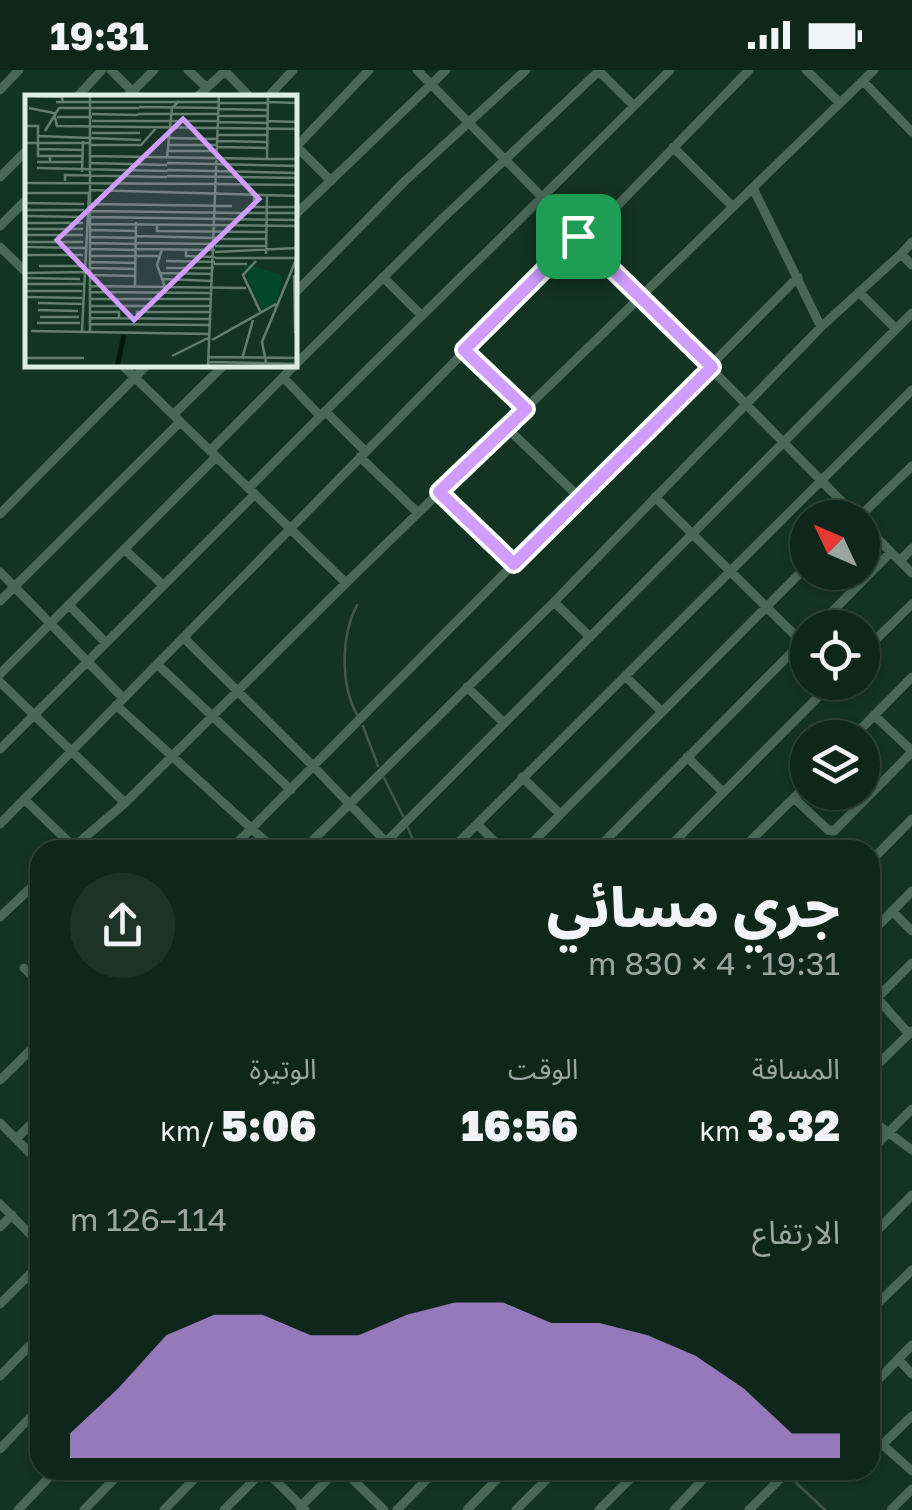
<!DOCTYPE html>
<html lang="ar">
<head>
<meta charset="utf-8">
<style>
	body { margin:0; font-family:"Golos Text","Noto Sans Arabic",sans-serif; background:#1d3327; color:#f1f3f6; direction:rtl; height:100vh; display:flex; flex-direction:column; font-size:38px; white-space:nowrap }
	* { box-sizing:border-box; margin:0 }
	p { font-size:32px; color:#9ba5a2 }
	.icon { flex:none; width:55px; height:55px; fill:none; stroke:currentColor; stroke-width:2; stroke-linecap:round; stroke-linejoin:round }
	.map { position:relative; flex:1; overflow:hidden; direction:ltr }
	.drawer { position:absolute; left:30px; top:770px; width:850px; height:640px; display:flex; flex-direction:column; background:#0f271a; border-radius:30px; box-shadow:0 2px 8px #0004,0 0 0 2px #2f4439; direction:rtl }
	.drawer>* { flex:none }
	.needle { width:65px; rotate:314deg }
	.tools { position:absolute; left:790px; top:430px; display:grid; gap:20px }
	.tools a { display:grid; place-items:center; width:90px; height:90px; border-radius:50%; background:#0f271a; box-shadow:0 2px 8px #0004,0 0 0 2px #2f4439; font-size:50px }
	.pin { position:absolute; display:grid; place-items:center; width:85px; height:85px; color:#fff; margin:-42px; border-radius:20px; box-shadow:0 5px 15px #0006 }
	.round { display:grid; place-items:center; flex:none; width:105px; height:105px; border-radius:52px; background:#1d3327 }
	.head { display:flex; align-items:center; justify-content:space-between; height:170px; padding:0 40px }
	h1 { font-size:55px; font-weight:800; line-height:75px }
	.stats { display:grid; grid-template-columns:repeat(3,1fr); gap:15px; height:170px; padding:10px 40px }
	.stats div { display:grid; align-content:center }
	.stats b { font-size:42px; font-weight:800 }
	.stats small { font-size:28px; font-weight:400 }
	.stats p { font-size:28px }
	.chart { height:280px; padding:20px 40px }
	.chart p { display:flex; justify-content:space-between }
	.chart svg { width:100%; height:180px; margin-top:10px; fill:#d09dff; opacity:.7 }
	.status { display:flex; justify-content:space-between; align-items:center; height:70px; padding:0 50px; background:#0f271a; direction:ltr }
	.status svg { height:28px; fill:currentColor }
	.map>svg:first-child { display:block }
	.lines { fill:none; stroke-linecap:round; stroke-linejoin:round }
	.stream { stroke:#43584b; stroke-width:2.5 }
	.minor { stroke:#4a6856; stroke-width:9 }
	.route-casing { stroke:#fff; stroke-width:20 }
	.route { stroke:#d09dff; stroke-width:12 }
	.inset-river { fill:none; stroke:#01170a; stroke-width:5 }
	.inset-road { fill:none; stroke:#647e6f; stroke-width:2.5 }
	.view { fill:#d09dff; fill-opacity:0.15; stroke:#d09dff; stroke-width:5 }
	.inset-edge { fill:none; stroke:#dceee2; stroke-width:5 }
</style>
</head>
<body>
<div class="status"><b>19:31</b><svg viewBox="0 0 49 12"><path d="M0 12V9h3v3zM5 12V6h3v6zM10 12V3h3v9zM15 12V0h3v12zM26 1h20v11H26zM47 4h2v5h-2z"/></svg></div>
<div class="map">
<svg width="912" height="1440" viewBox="0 0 912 1440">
	<rect width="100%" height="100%" fill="#143423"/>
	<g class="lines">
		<path class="stream" d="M 357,645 C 340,613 341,566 357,535
			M 363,656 L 378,696
			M 384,708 L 403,746
			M 408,758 L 417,780
			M 790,1407 L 825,1440"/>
		<path class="minor" d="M 111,0 L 132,21
			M 188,0 L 206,17
			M 417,0 C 563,150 710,299 858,448 L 912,396
			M 806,0 L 840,33
			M 225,1 L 251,28
			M 599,1 L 634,36
			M 863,11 L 912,62
			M 0,20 L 19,0
			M 76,28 L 102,0
			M 126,28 L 154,0
			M 196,28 L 226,0
			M 267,28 L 293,0
			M 296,76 L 331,111
			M 673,77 L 732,136
			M 295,78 L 369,0
			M 0,107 L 28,79
			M 753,118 L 821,257
			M 295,145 L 446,0
			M 0,156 L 28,128
			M 584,170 L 749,0
			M 0,177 L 28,204
			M 901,184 L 912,172
			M 383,207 L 421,245
			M 859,222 L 896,259
			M 295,223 L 405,111 L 526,0
			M 464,280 L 525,339
			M 122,295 L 346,513
			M 295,295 L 442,149 L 600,0
			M 283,307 L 320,346
			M 325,341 L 365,381
			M 173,345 L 224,295
			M 506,357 L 579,427
			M 210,381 L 295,295
			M 360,387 L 418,443
			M 249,418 C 388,277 530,141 670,0
			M 439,422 L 514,494
			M 655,427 L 808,578
			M 0,444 L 147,295
			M 862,453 L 912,503
			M 124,479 L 163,515
			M 900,491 L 912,478
			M 0,502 L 123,628
			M 0,531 L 180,352
			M 554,532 L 589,566
			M 69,535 L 106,573
			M 816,558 L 891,482
			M 184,568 L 314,697 L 386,772
			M 862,583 L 912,534
			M 157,594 L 291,720
			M 0,604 L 216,387
			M 625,606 L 661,641
			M 0,612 L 125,733
			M 467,617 L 504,653
			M 116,635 L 275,780
			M 874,645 L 912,681
			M 852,668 L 912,607
			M 0,679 L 255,424
			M 687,687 L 723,722
			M 862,705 L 876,718
			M 522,707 L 560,744
			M 794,728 L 828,760 L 834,761 L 912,682
			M 24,729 L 73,776
			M 0,754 L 578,166
			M 477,754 L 503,780
			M 120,779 L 121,780
			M 70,780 L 125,733 L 346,513 L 874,0
			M 230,780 L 798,207
			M 303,780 L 554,532 L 821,257 L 901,184 L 912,195
			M 378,780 L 912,243
			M 451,780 L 912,320
			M 525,780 L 808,495
			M 596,780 L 808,566
			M 666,780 L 833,612
			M 741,780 L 808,714
			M 870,792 L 912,749
			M 892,841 L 912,861
			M 0,847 L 40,809
			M 870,864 L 912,821
			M 24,898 L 40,913
			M 870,920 L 909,964
			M 870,935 L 912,893
			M 870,1002 L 912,961
			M 0,1010 L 40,971
			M 870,1049 L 912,1080
			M 0,1053 L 40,1093
			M 16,1069 L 40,1045
			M 870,1081 L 912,1039
			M 0,1134 L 40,1174
			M 0,1157 L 12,1145
			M 870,1168 L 912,1125
			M 0,1234 L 40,1194
			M 870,1241 L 912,1200
			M 898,1289 L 912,1304
			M 0,1306 L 40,1265
			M 870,1318 L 912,1275
			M 912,1346 L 884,1373 L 885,1377 L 912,1401
			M 0,1379 L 40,1337
			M 265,1400 L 305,1440
			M 343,1400 L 384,1440
			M 300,1437 L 337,1400
			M 18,1440 L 56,1400
			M 84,1440 L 123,1400
			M 164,1440 L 203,1400
			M 224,1440 L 264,1400
			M 397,1440 L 436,1400
			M 467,1440 L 506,1400
			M 516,1440 L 556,1400
			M 599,1440 L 639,1400
			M 674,1440 L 712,1400
			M 749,1440 L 789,1400
			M 891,1440 L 912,1419"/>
	</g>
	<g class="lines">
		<g class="route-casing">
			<path id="route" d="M 578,166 L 712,297 L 514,494 L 439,422 L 526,339 L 464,280 Z"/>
		</g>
		<use href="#route" class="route"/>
	</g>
	<g transform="translate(25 25)">
		<rect width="272" height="272" fill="#143423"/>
		<path d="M 224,169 L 258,181 L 251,209 L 237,215 L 219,174 Z" fill="#03472a"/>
		<path class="inset-river" d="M 92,272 L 99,240"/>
		<path class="inset-road" d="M 10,1 L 37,2 L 38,7M 194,1 L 273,2M 31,7 L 194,7M 243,7 L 273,8M 194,8 L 243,8M 114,12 L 194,13M 4,13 L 29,18 L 32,31 L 273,34M 194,14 L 243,15M 67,19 L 113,20M 113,19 L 194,19M 194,21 L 243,21M 32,22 L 67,22M 67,26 L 193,26M 242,26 L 273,27M 193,27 L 242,28M 0,31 L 13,31 L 13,48 L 65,48M 20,36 L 34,13 L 114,13M 67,38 L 115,38M 193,40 L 242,40M 13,41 L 116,45M 142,43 L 193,44M 193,46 L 242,47M 0,48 L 13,48 L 13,61 L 25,61 L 25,67M 65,50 L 116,50 L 132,32M 142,50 L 193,50M 193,52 L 242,53M 13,54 L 58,55M 142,56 L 193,56M 25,61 L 58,61M 64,61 L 242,64 L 243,1M 142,63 L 147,13 L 154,6M 242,64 L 273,64M 12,67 L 58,67M 64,68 L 142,70M 142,68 L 272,71M 12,73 L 142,76M 142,75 L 272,78M 57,77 L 58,46M 142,81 L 273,83M 40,86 L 40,80 L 142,82M 0,88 L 192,89M 192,89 L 273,90M 64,95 L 273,101M 0,98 L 64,98 L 57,236M 229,100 L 229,112 L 273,112M 0,108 L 59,109M 66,109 L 207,111M 0,115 L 59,115M 66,116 L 217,118 L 217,126M 217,118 L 273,118M 0,121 L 59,122M 66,122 L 270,125M 0,128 L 58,128M 66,129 L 273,131M 132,129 L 132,136 L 241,137M 0,134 L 58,134M 66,135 L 111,136M 0,140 L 58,140M 111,141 L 191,143M 65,142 L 111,143M 190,144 L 241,144M 0,147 L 58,147M 65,148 L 111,149M 111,148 L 190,149M 190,151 L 241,151M 0,152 L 60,153M 65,154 L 111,155M 111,154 L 190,155M 137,154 L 132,170 L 140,192M 161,155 L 161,161 L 190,162M 190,157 L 273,153M 241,159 L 242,101M 0,160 L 58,160M 65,161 L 134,161M 190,163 L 272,163M 141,166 L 190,167M 231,166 L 218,180 L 236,218M 65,167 L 111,168M 189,169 L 222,169M 14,171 L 60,171M 64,173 L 111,174M 141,173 L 189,173M 0,178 L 60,177M 135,178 L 188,179M 64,180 L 111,181M 269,180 L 270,238M 0,183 L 55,184M 138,184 L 188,186M 0,189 L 60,189M 64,191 L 221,193M 110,191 L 111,127M 0,196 L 57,196M 65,197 L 186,198M 0,202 L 57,203M 65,204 L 186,204M 13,208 L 57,209M 65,211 L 185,211M 13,215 L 53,216M 65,217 L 94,217 L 94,223M 15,222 L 54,222M 65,223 L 185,224M 112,224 L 112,217 L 185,217M 12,228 L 55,228M 65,229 L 186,230M 6,236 L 184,239M 65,236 L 65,1M 187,245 L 251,209M 147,261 L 185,242M 184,262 L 273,263M 0,263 L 59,263M 217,264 L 228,225M 184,267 L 273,269M 183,272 L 194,1M 242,272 L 237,247 L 273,160"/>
		<path class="view" d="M 158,24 L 234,104 L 109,225 L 32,145 Z"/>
		<rect width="272" height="272" class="inset-edge"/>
	</g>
</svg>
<div class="tools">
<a><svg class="needle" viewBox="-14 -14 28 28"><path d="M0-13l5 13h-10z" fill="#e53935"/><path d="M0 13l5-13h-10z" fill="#9ba5a2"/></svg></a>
<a><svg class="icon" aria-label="locate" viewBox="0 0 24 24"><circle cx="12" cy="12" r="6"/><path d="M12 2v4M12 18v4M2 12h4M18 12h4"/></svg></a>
<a><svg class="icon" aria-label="layers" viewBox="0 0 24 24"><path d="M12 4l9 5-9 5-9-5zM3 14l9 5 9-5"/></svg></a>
</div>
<div class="pin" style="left:578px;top:166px;background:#1e9e55"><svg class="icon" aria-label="arrive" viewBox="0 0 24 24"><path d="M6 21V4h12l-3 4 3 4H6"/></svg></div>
<section class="drawer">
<div class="head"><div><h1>جري مسائي</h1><p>19:31 · 4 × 830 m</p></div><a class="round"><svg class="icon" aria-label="share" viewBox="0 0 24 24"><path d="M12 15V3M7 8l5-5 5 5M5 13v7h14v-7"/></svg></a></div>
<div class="stats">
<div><p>المسافة</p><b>3.32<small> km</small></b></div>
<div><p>الوقت</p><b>16:56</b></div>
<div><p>الوتيرة</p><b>5:06<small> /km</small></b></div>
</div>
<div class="chart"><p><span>الارتفاع</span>114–126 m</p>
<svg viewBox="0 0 160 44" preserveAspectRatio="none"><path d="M0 44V38L10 27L20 14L30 9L40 9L50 14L60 14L70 9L80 6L90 6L100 11L110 11L120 14L130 19L140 27L150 38L160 38V44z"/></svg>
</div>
</section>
</div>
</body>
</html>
